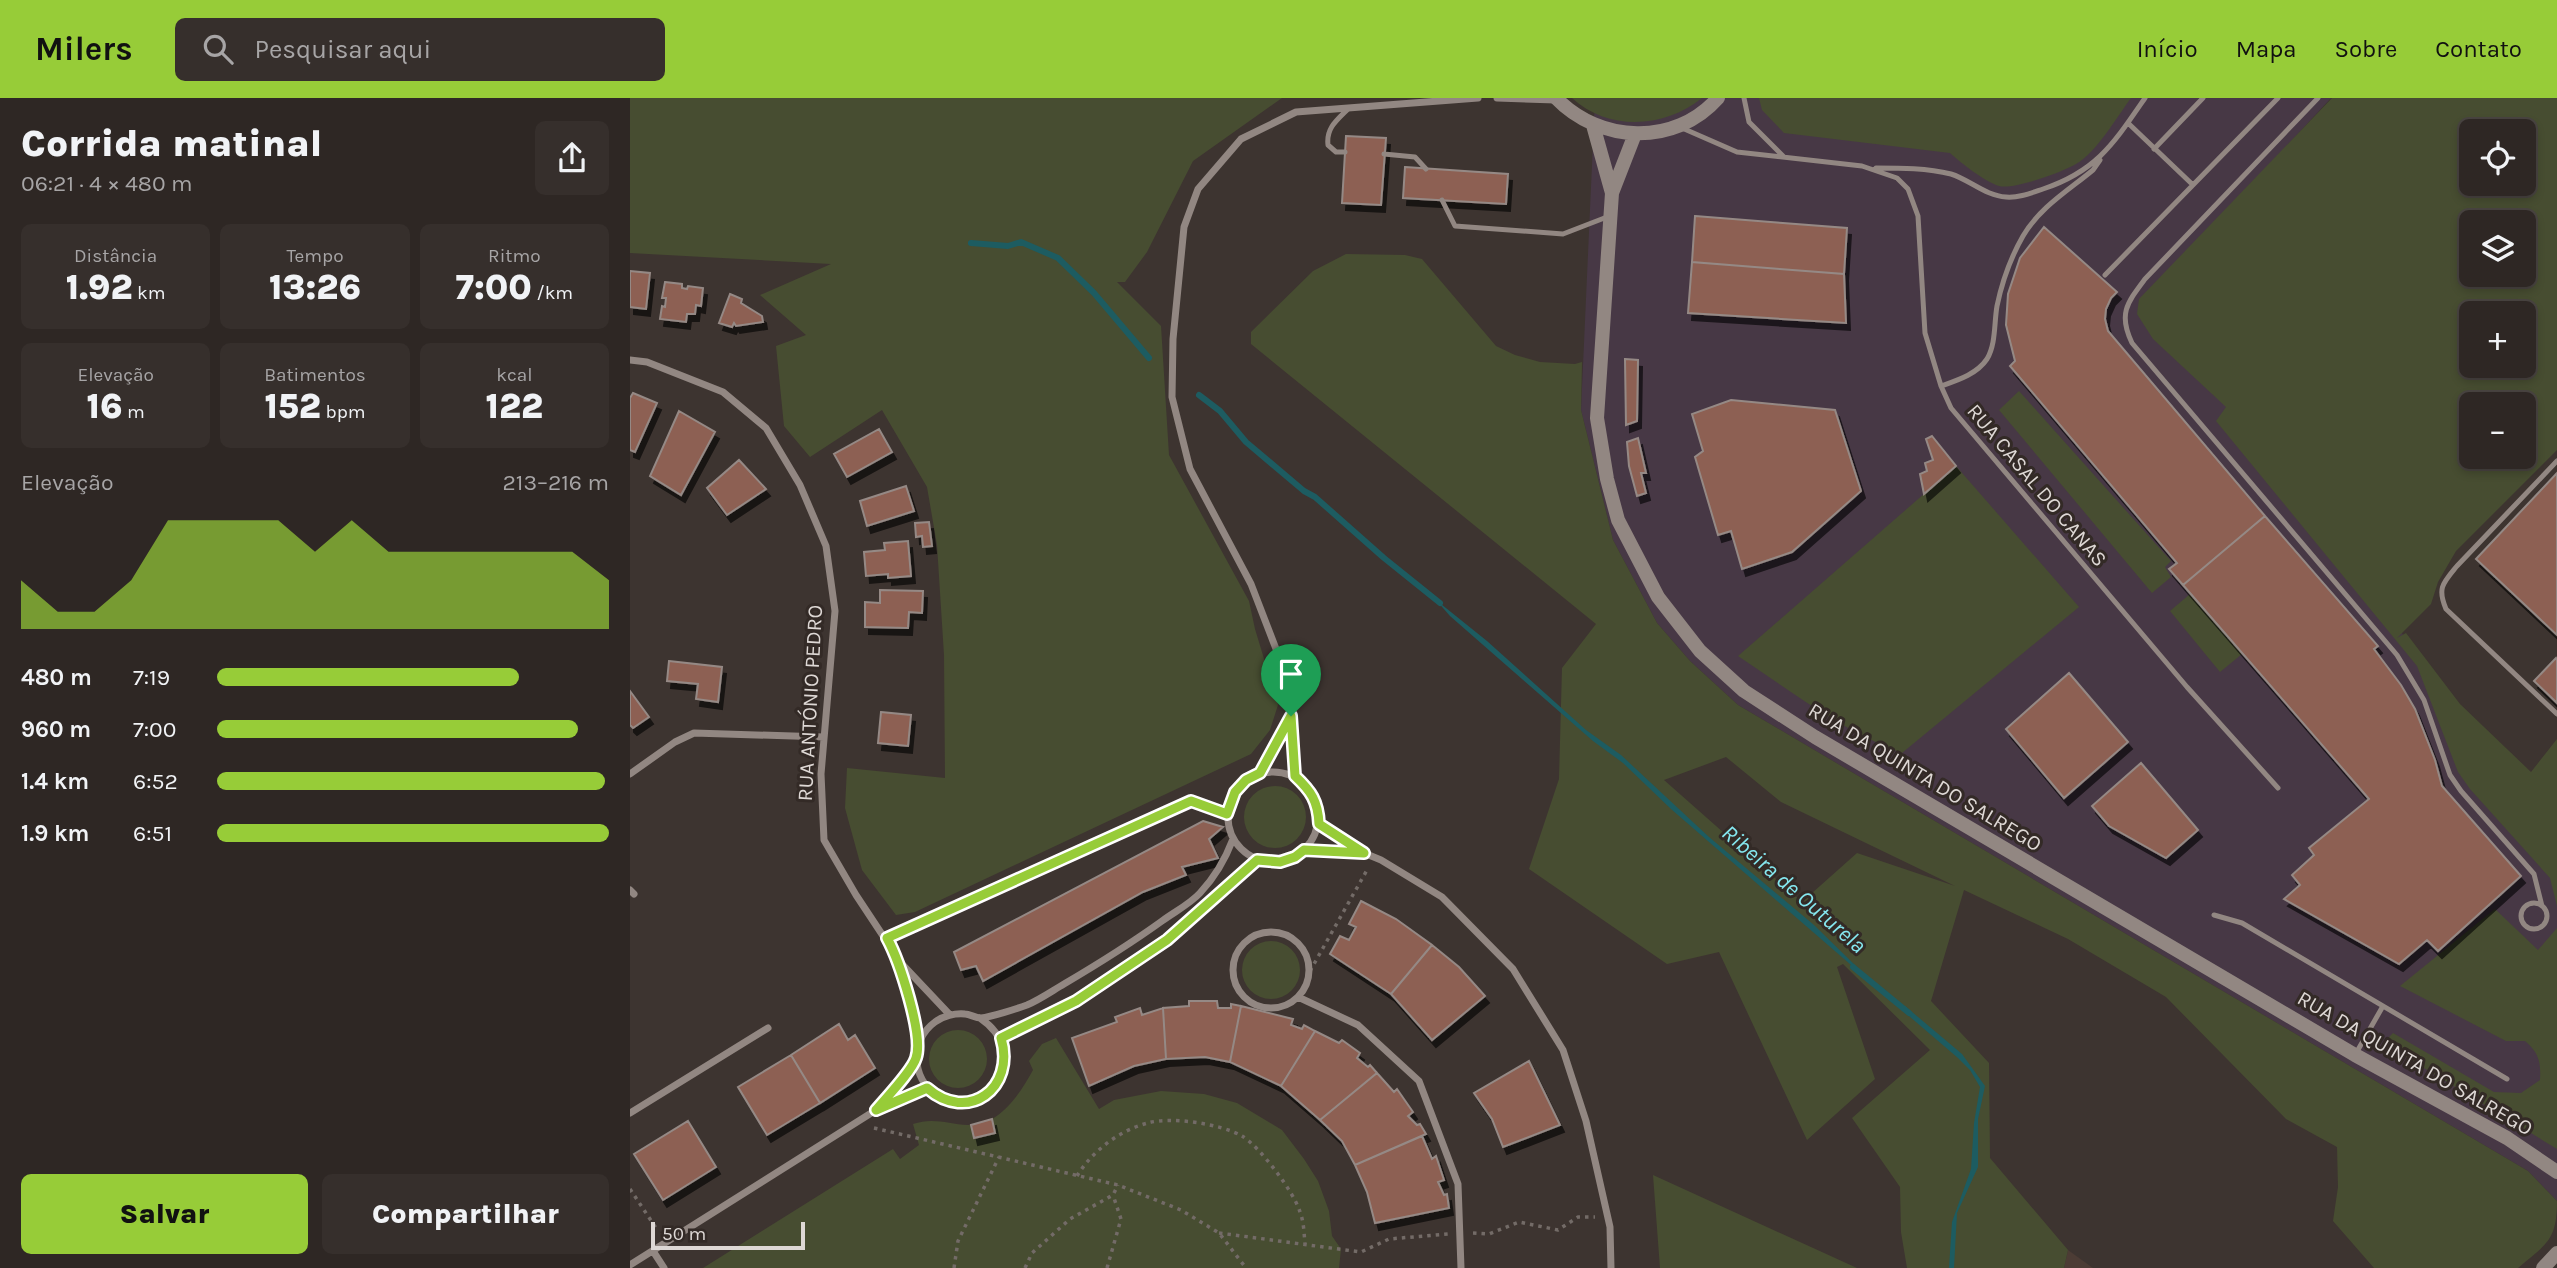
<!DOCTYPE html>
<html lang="pt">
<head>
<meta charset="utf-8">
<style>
	body { margin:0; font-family:Karla,sans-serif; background:#362f2c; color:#f1f3f6; height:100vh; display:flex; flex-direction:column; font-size:26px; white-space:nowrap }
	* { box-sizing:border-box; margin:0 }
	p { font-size:23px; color:#a7a5a6 }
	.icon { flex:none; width:38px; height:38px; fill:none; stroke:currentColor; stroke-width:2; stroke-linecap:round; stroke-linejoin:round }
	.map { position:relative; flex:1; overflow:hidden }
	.panel { display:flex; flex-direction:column; background:#2e2724; width:630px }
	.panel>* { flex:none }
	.fabs { position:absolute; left:1829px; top:21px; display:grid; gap:14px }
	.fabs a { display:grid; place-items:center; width:77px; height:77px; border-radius:10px; background:#2e2724; box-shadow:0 4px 10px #0003,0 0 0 2px #494441; font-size:35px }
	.scale { position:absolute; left:21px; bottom:18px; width:154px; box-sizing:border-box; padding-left:7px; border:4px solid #ded8d5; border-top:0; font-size:19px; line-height:24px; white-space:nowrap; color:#ded8d5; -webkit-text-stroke:5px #332a26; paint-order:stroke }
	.pin { position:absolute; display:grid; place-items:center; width:60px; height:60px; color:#fff; margin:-72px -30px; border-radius:50% 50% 50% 0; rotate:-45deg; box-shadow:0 0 7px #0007 }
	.pin .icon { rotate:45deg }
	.round { display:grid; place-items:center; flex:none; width:74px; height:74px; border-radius:10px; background:#362f2c }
	.headline { display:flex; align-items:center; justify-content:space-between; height:119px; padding:0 21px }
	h1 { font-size:38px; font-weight:800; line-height:52px }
	.stats { display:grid; grid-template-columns:repeat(3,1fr); gap:10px; height:119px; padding:7px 21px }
	.stats div { display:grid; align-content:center; border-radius:10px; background:#362f2c; text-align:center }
	.stats b { font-size:35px; font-weight:800 }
	.stats small { font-size:19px; font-weight:400 }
	.stats p { font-size:19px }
	.chart { height:196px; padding:14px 21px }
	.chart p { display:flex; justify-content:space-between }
	.chart svg { width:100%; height:126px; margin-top:7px; fill:#97cc38; opacity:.7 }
	.action { display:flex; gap:14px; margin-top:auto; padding:14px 21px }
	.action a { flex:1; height:80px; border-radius:10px; background:#97cc38; color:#111; font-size:28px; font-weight:800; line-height:80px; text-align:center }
	.action a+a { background:#362f2c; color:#f1f3f6 }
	ul { padding:0 21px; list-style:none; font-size:23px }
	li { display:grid; grid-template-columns:112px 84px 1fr; align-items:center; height:52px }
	li i { height:18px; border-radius:9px; background:#97cc38 }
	header { display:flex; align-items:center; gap:42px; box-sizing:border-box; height:98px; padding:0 35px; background:#97cc38; color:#111 }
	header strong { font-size:33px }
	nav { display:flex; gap:38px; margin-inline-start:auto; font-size:24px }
	.search { width:490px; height:63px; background:#362f2c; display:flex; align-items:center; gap:18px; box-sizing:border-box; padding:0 24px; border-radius:10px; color:#a7a5a6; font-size:26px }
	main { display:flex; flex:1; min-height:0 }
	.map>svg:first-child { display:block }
	.commercial { fill:#473845 }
	.built { fill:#4c3c35 }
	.green { fill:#474d31; fill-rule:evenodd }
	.water { fill:#1d5c61 }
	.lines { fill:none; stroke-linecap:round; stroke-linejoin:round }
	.stream { stroke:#1d5c61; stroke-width:6 }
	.building { fill:#8d6052; stroke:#958985; stroke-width:2; filter:url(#shadow) }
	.path { stroke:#736b67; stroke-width:3.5; stroke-dasharray:3.5 5; stroke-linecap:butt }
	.lane { stroke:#928782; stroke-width:5 }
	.street { stroke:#928782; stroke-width:7 }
	.secondary { stroke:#928782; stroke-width:14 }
	.route-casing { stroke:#fff; stroke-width:14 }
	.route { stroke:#97cc38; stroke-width:9 }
	.labels { text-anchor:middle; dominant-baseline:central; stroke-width:6; stroke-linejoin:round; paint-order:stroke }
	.street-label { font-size:21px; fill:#ded8d5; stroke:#332a26 }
	.water-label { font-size:23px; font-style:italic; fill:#85e7ef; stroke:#332a26 }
</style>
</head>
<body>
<header>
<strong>Milers</strong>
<div class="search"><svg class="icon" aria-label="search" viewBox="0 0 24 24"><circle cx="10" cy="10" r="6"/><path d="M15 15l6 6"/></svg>Pesquisar aqui</div>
<nav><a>Início</a><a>Mapa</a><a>Sobre</a><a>Contato</a></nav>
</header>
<main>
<section class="panel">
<div class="headline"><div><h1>Corrida matinal</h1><p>06:21 · 4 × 480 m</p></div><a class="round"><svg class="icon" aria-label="share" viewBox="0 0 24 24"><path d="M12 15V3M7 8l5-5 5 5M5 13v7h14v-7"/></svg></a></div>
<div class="stats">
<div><p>Distância</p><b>1.92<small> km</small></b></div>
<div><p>Tempo</p><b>13:26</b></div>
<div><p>Ritmo</p><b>7:00<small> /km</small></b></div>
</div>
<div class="stats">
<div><p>Elevação</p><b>16<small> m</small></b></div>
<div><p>Batimentos</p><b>152<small> bpm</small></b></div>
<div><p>kcal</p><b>122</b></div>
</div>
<div class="chart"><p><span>Elevação</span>213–216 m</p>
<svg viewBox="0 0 160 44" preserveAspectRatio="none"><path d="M0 44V27L10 38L20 38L30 27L40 6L50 6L60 6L70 6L80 17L90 6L100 17L110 17L120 17L130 17L140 17L150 17L160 27V44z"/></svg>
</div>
<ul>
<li><b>480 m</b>7:19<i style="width:77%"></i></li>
<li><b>960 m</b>7:00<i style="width:92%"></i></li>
<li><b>1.4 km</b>6:52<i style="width:99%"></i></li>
<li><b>1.9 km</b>6:51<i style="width:100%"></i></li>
</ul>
<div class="action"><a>Salvar</a><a>Compartilhar</a></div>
</section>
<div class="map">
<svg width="1927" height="1170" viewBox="0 0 1927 1170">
	<defs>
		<filter id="shadow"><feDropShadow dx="4" dy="7" stdDeviation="0" flood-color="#0009"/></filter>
	</defs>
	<rect width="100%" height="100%" fill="#3d3430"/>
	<path class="commercial" d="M 965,0 L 1701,0 L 1517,199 L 1828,609 L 1927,704 L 1927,1103 L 1898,1073 L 1108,607 L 1060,563 L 1027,525 L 983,442 L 951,312 Z"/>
	<path class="built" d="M 1438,1152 L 1463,1170 L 1434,1170 Z"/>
	<path class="green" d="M 0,0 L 652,0 L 563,63 L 517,154 L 495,184 L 487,184 L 531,228 L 539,357 L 619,503 L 625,531 L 648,607 L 640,632 L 621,656 L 285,814 L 266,817 L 232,772 L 215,710 L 217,670 L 315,680 L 314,557 L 307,447 L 297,389 L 252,312 L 180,359 L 154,328 L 146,248 L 176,237 L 130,197 L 201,166 L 0,155 Z
		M 942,0 L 1072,0 C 1035,30 979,34 942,0 Z
		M 1129,0 L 1501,0 C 1487,19 1466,55 1446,66 C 1433,74 1383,92 1369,88 C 1354,83 1331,65 1320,55 L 1154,35 L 1132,12 Z
		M 1702,0 L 1927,0 L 1927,352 L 1826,453 L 1808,484 L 1801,506 L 1767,540 L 1776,535 L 1830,606 L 1901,674 L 1927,641 L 1927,1051 L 1753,945 L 1763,935 L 1864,994 L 1891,995 L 1910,982 C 1911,964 1909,955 1895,943 L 1876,943 L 1770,888 L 1865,811 L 1908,852 L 1927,830 L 1927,808 L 1920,780 L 1840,691 L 1828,674 L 1787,568 L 1586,323 L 1596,309 L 1523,241 L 1507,216 L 1509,201 ZM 1841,33 L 1894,33 L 1894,86 L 1841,86 ZM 1841,124 L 1894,124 L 1894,177 L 1841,177 ZM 1841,215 L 1894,215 L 1894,268 L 1841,268 ZM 1841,306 L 1894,306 L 1894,359 L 1841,359 Z
		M 716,156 L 775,157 L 792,161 L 866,248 L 885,257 L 910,264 L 945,266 L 952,264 L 951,312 L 983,442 L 1027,525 L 1060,563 L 1108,607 L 1898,1073 L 1927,1103 C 1927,1143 1916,1146 1888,1170 L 1744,1170 L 1703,1123 L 1708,1089 L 1707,1049 L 1656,1021 L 1536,899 L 1438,841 L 1334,792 L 1301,903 L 1359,965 L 1360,1060 L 1438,1152 L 1434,1170 L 1277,1170 L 1271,1134 L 1270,1089 L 1222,1020 L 1300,952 L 1213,866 L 1207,869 L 1245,981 L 1177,1042 L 1089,854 L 1037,866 L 899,771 L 929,681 L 932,570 L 966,526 L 621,246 L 621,234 L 683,173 ZM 1096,659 L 1151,704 L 1325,788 L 1227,755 L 1172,804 L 1034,682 Z
		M 1389,293 L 1541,463 L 1535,469 L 1541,479 L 1522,495 L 1369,312 Z
		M 1326,368 L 1449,509 L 1272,655 C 1212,633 1161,593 1108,558 Z
		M 1560,496 L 1612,556 L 1590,574 L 1540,513 Z
		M614 719a31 31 0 1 1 62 0a31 31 0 1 1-62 0Z
		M612 872a29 29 0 1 1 58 0a29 29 0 1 1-58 0Z
		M299 961a29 29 0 1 1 58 0a29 29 0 1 1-58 0Z
		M 426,940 L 469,1011 L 484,1002 L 531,993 L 574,996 L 607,1005 L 652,1032 L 674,1061 L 688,1083 L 699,1113 L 702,1138 L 711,1151 L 709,1170 L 73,1170 L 263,1051 L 270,1061 L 289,1047 L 283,1026 C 303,1019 318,1026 338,1027 C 369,1028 390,996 403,972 L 399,963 L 412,946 Z
		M 1023,1077 L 1227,1170 L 1030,1170 Z"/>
	<path class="water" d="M 806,502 L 857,543 L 956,632 L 991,657 L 1079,739 L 1184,827 L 1229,871 L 1228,873 L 1041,711 L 993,665 L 963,643 L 820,518 Z
		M 1275,908 L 1332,956 L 1355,988 L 1348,1021 L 1348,1069 L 1327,1115 L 1324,1170 L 1319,1170 L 1322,1124 L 1341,1071 L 1344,1025 L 1350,989 L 1340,972 L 1328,960 L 1272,912 Z"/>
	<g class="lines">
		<path class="stream" d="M 341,145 L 378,148 L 391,144 L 428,160 L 464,195 L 519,260
			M 569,297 L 590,313 L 616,344 L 674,393 L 685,399 L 754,460 L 810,505
			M 1223,869 L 1279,915"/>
	</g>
	<path class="building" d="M 716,38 L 756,40 L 751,107 L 712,105 Z
		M 775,69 L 878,76 L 876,106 L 773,100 Z
		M 1065,118 L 1217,130 L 1214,176 L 1062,164 Z
		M 1414,129 L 1487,194 L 1481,200 L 1476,211 L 1475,221 L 1478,233 L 1635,418 L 1553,487 L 1539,471 L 1547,465 L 1380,268 L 1385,263 L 1376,227 L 1378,196 L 1390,160 Z
		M 1062,164 L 1214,176 L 1216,225 L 1058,215 Z
		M 0,173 L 20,175 L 16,211 L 0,209 Z
		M 35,184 L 52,186 L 52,190 L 57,191 L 58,188 L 73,190 L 71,208 L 66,207 L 65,216 L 57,216 L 56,224 L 30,221 L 32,208 L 35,209 L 36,200 L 32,200 Z
		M 100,196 L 112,201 L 111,205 L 132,218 L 133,224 L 106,228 L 104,225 L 102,229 L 89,225 Z
		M 995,261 L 1008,262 L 1007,323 L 996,327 Z
		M 3,295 L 27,305 L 5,354 L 0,352 L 0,300 Z
		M 1101,302 L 1205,312 L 1231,393 L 1162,454 L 1112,471 L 1101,433 L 1088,437 L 1065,359 L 1073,353 L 1062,316 Z
		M 49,313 L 85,334 L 51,397 L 20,378 Z
		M 249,331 L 262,354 L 217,379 L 204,356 Z
		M 1302,338 L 1326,368 L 1294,396 L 1290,376 L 1297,373 L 1295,365 L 1303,362 L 1296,341 Z
		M 1008,340 L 1016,375 L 1011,375 L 1016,395 L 1007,398 L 999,368 L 997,344 Z
		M 109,362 L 136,391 L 97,417 L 77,390 Z
		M 1927,375 L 1927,537 L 1846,461 Z
		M 276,388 L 284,413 L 237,428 L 230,403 Z
		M 1635,418 L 1748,548 L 1744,551 L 1771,587 L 1785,611 L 1805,662 L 1812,688 L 1891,778 L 1808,853 L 1797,842 L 1769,866 L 1654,801 L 1670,787 L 1662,777 L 1684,757 L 1679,750 L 1739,701 L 1553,487 Z
		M 299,424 L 302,448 L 293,449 L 292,438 L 286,439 L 285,425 Z
		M 278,443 L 281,478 L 258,480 L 258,476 L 236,478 L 234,454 L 255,452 L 254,445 Z
		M 250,492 L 293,493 L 292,515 L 279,514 L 278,530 L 235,529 L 235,504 L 250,505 Z
		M 1926,560 L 1927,562 L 1927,605 L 1904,583 Z
		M 39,563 L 92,569 L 88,604 L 66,601 L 68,586 L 37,583 Z
		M 1439,575 L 1498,644 L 1434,700 L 1376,631 Z
		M 0,593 L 19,619 L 3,630 L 0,627 Z
		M 251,614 L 281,617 L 278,648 L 248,645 Z
		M 1511,665 L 1568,732 L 1536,760 L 1479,728 L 1462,708 Z
		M 573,723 L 593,729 L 579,741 L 588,760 L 552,769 L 556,777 L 513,794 L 353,883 L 346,868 L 331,872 L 324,854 Z
		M 731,803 L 766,821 L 802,847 L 761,896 L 700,856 L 710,838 L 719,842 L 726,829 L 719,826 Z
		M 802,847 L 829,869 L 855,898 L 802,942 L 761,896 Z
		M 559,903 L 587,903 L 588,910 L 601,910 L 601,906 L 611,908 L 600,964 L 575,959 L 536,961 L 533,910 L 559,908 Z
		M 611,908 L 663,921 L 661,927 L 672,931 L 674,927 L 685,933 L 651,988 L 600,964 Z
		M 510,910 L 512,917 L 533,910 L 536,961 L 504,968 L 459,988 L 442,940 L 487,924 L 485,919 Z
		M 209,926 L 218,942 L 225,937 L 245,970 L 190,1005 L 161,957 Z
		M 685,933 L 709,945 L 712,942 L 730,955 L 727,960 L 738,969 L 740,967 L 747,975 L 690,1022 L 651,988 Z
		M 161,957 L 190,1005 L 137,1037 L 108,989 Z
		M 899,963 L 930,1027 L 873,1049 L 862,1021 L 844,995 Z
		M 747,975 L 764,994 L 767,991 L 783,1014 L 778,1018 L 787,1027 L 790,1026 L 796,1036 L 725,1067 L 712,1043 L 690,1022 Z
		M 362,1021 L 365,1035 L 344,1040 L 341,1027 Z
		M 58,1023 L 86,1069 L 33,1102 L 4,1056 Z
		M 792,1038 L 802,1061 L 806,1058 L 814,1082 L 808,1084 L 814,1097 L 817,1096 L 819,1110 L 745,1125 L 737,1094 L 725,1067 Z"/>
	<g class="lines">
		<path class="path" d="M 680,873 L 737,772
			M 244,1030 L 488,1087 L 551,1112 L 589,1135 L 616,1170
			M 447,1078 C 462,1053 490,1032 518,1025 C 541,1018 591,1026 612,1038 C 630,1049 664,1094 670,1114 C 674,1124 674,1136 675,1146
			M 0,1091 L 28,1133
			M 589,1135 L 731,1154 L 759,1141 L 818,1136
			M 843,1135 L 859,1136 L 889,1124 L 928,1132 L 948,1119 L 965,1119
			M 324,1170 L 328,1143 L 369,1059
			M 395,1170 L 402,1155 L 440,1121 L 483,1097 L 488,1087
			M 477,1170 L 491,1121 L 483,1097"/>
		<path class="lane" d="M 1114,0 L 1119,24 L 1154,59
			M 1688,0 L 1515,181 C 1497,205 1488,216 1502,245 L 1767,557 L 1794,602 L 1820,677 L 1831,693 L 1904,776 L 1912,808
			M 1498,25 L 1563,87
			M 1052,30 L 1107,54 L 1232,68 L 1267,80 L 1278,91 L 1288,118 L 1295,235 L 1311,288 L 1321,310 L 1557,589 L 1648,690
			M 1524,51 L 1573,0
			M 715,54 L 706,54 L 698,47 C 696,30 707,22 718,11
			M 754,56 L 785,59 L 796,71
			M 1246,70 C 1271,70 1297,70 1321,76 C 1340,82 1356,98 1376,99 C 1389,100 1401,95 1413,91 C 1467,73 1484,45 1515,0
			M 812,102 L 825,128 L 933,136 L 977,119
			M 1475,177 L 1648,0
			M 1311,288 C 1328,282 1347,276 1357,261 C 1366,246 1364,225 1367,208 C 1372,184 1381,159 1393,138 C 1410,109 1439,92 1463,72 L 1470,62
			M 1927,363 L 1827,468 C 1813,485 1807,490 1816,511 L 1927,616
			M1891 818a13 13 0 1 1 26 0a13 13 0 1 1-26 0Z
			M 1584,817 L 1612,825 L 1877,981
			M 1725,957 L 1753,908"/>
		<path class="street" d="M 867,0 L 926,2
			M 0,262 L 17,264 L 93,294 L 136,330 L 170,387 L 196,448 L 205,513 L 191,676 L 194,742 L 226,797 L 269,862 L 288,947
			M598 719a45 45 0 1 1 90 0a45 45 0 1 1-90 0Z
			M 630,675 L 661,618
			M 0,676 L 45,644 L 64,635 L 194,639
			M 665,678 L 658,582 L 621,486 L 560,371 L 542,299 L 543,241 L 554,129 L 568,91 L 611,41 L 666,14 L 848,0
			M 689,726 L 734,755 L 751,762 L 812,799 L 883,871 L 933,952 L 956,1023 L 980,1129 L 981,1170
			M 674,753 L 733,755
			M 0,792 L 4,796
			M603 872a38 38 0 1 1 76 0a38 38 0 1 1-76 0Z
			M 257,840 L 561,703 L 597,716
			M 270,864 L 320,917
			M 668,899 L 728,927 L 789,983 L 828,1086 L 831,1170
			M 350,920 C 402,955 363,1022 314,1001 C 282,988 277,944 305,924 C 313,918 325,915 335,916 C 340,916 345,920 351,920 C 361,919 386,911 397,907 C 409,902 422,893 434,886 C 468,866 500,846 532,823 C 544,814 560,806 570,795 C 586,778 595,762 603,741
			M 371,940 L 446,903 L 537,842 L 627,762
			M 247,1011 L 286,961
			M 0,1015 L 138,930
			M 23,1153 L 34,1170
			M 0,1167 L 246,1012 L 297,990"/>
		<path class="secondary" d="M 926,0 C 969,45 1045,49 1088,0
			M 963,27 L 982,95
			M 1005,36 L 982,95 L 967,320 L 977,381 L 988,422 L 1028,499 L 1070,553 L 1114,593 L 1185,639 L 1725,957 L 1877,1040 L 1927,1074
			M 1913,1170 L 1927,1155"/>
	</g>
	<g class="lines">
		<g class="route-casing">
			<path id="route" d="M 661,618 L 665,678 C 681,693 688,703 689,726 L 734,755 L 674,752 L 665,759 L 650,764 L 627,762 L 537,842 L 446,903 L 371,940 C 386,990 338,1026 297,990 L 246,1012 C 256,1000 282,973 286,960 C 294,937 269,862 257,840 L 561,703 L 597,716 L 605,694 L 616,682 L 630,675 Z"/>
		</g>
		<use href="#route" class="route"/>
	</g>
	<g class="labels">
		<g class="street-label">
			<text transform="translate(1407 387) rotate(50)">RUA CASAL DO CANAS</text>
			<text transform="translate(180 605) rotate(-87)">RUA ANTÓNIO PEDRO</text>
			<text transform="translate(1295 679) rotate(31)">RUA DA QUINTA DO SALREGO</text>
			<text transform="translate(1785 965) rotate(30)">RUA DA QUINTA DO SALREGO</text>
		</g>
		<g class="water-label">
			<text transform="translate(1164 791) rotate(41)">Ribeira de Outurela</text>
		</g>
	</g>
</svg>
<div class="fabs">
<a><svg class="icon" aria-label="locate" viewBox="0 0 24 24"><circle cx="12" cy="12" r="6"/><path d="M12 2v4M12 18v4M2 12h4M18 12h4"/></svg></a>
<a><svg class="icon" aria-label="layers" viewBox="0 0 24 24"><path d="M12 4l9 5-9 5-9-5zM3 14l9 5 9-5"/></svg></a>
<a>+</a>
<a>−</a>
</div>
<div class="scale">50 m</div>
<div class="pin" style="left:661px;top:618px;background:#1e9e55"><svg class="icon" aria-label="arrive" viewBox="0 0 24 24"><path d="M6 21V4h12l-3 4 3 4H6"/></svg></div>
</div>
</main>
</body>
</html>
